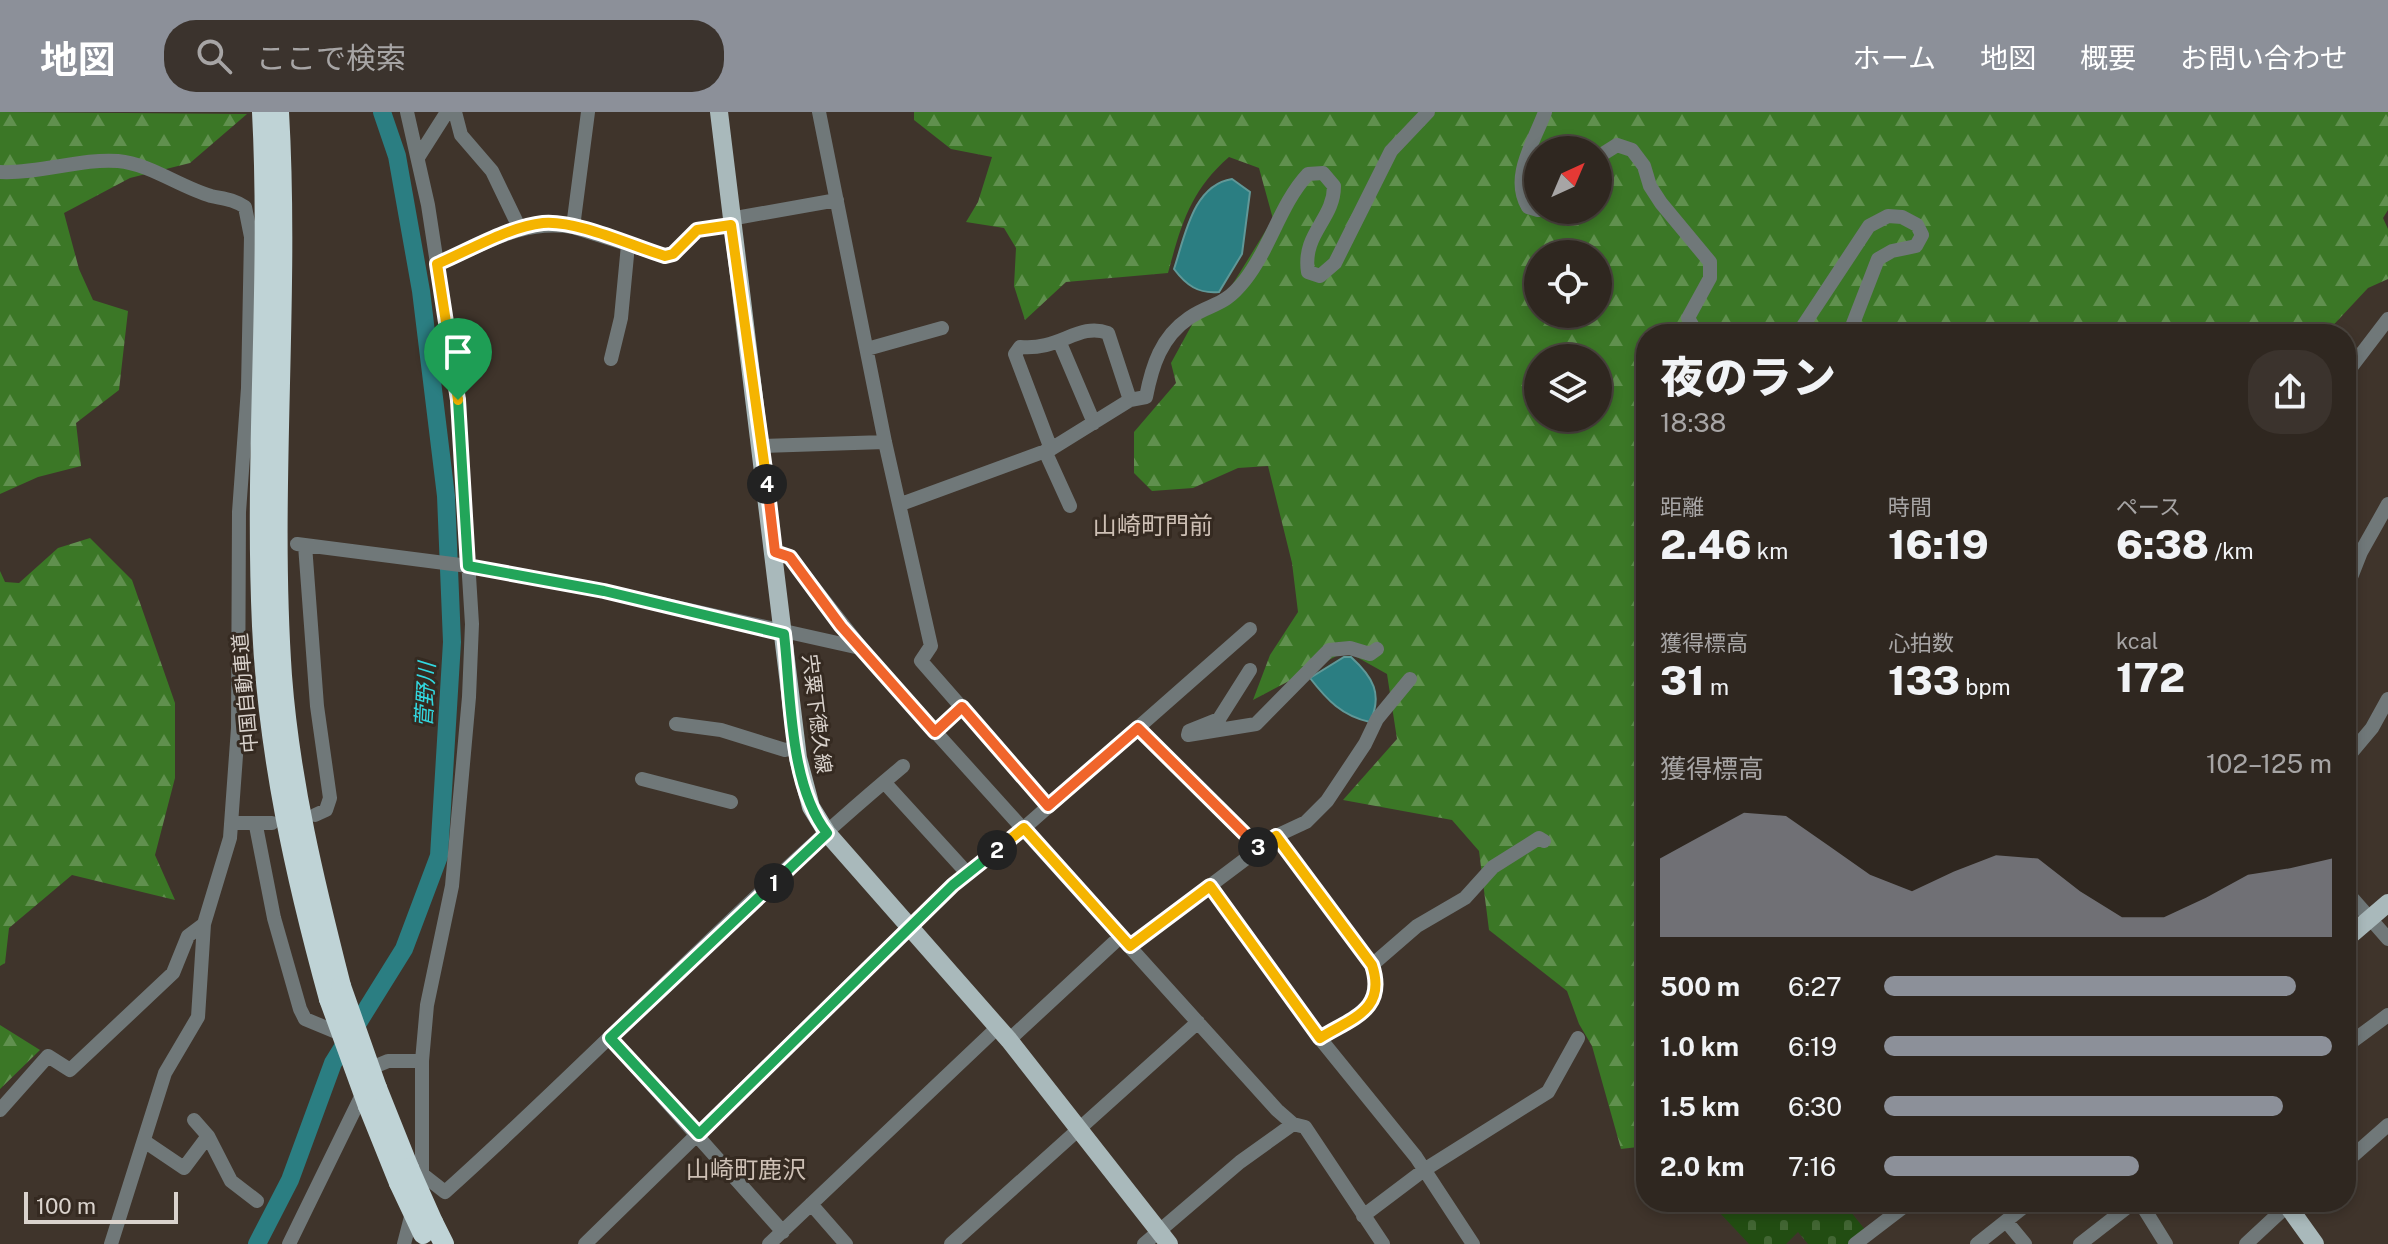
<!DOCTYPE html>
<html lang="ja">
<head>
<meta charset="utf-8">
<style>
	body { margin:0; font-family:"Public Sans","Noto Sans JP",sans-serif; background:#3b332d; color:#f1f3f6; height:100vh; display:flex; flex-direction:column; font-size:30px; white-space:nowrap }
	* { box-sizing:border-box; margin:0 }
	p { font-size:26px; color:#a7a5a5 }
	.icon { flex:none; width:44px; height:44px; fill:none; stroke:currentColor; stroke-width:2; stroke-linecap:round; stroke-linejoin:round }
	.map { position:relative; flex:1; overflow:hidden }
	.sheet { position:absolute; left:1636px; top:212px; width:720px; height:888px; display:flex; flex-direction:column; background:#2f2720; border-radius:32px; box-shadow:0 4px 12px #0003,0 0 0 2px #4a443e }
	.sheet>* { flex:none }
	.needle { width:52px; rotate:44deg }
	.controls { position:absolute; left:1524px; top:24px; display:grid; gap:16px }
	.controls a { display:grid; place-items:center; width:88px; height:88px; border-radius:50%; background:#2f2720; box-shadow:0 4px 12px #0003,0 0 0 2px #4a443e; font-size:40px }
	.scale { position:absolute; left:24px; bottom:20px; width:154px; box-sizing:border-box; padding-left:8px; border:4px solid #dad3cd; border-top:0; font-size:22px; line-height:28px; white-space:nowrap; color:#dad3cd; -webkit-text-stroke:6px #352a21; paint-order:stroke }
	.pin { position:absolute; display:grid; place-items:center; width:68px; height:68px; color:#fff; margin:-82px -34px; border-radius:50% 50% 50% 0; rotate:-45deg; box-shadow:0 0 8px #0007 }
	.pin .icon { rotate:45deg }
	.km { position:absolute; width:40px; height:40px; margin:-20px; border-radius:50%; background:#222; color:#fff; font-size:22px; line-height:40px; text-align:center }
	.round { display:grid; place-items:center; flex:none; width:84px; height:84px; border-radius:32px; background:#3b332d }
	.summary { display:flex; align-items:center; justify-content:space-between; height:136px; padding:0 24px }
	h1 { font-size:44px; font-weight:800; line-height:60px }
	.stats { display:grid; grid-template-columns:repeat(3,1fr); gap:12px; height:136px; padding:8px 24px }
	.stats div { display:grid; align-content:center }
	.stats b { font-size:40px; font-weight:800 }
	.stats small { font-size:22px; font-weight:400 }
	.stats p { font-size:22px }
	.chart { height:224px; padding:16px 24px }
	.chart p { display:flex; justify-content:space-between }
	.chart svg { width:100%; height:144px; margin-top:8px; fill:#8c9099; opacity:.7 }
	ul { padding:0 24px; list-style:none; font-size:26px }
	li { display:grid; grid-template-columns:128px 96px 1fr; align-items:center; height:60px }
	li i { height:20px; border-radius:10px; background:#8c9099 }
	header { display:flex; align-items:center; gap:48px; box-sizing:border-box; height:112px; padding:0 40px; background:#8c9099; color:#fff }
	header strong { font-size:38px }
	nav { display:flex; gap:44px; margin-inline-start:auto; font-size:28px }
	.search { width:560px; height:72px; background:#3b332d; display:flex; align-items:center; gap:20px; box-sizing:border-box; padding:0 28px; border-radius:32px; color:#a7a5a5; font-size:30px }
	.map>svg:first-child { display:block }
	.forest { fill:url(#forest-firs); fill-rule:evenodd }
	.cemetery { fill:url(#cemetery-stones) }
	.water { fill:#2b7e82; stroke:#609898; stroke-width:2 }
	.lines { fill:none; stroke-linecap:round; stroke-linejoin:round }
	.river { stroke:#2b7e82; stroke-width:18 }
	.minor { stroke:#707879; stroke-width:14 }
	.major { stroke:#a9b9bb; stroke-width:18 }
	.highway { stroke:#bfd3d6; stroke-width:20 }
	.highway-bridge { stroke:#bfd3d6; stroke-width:20 }
	.split-1-casing { stroke:#fff; stroke-width:16 }
	.split-2-casing { stroke:#fff; stroke-width:16 }
	.split-3-casing { stroke:#fff; stroke-width:16 }
	.split-4-casing { stroke:#fff; stroke-width:16 }
	.split-5-casing { stroke:#fff; stroke-width:16 }
	.split-1 { stroke:#22a559; stroke-width:10 }
	.split-2 { stroke:#22a559; stroke-width:10 }
	.split-3 { stroke:#f5b400; stroke-width:10 }
	.split-4 { stroke:#f0652b; stroke-width:10 }
	.split-5 { stroke:#f5b400; stroke-width:10 }
	.labels { text-anchor:middle; dominant-baseline:central; stroke-width:6; stroke-linejoin:round; paint-order:stroke }
	.street-label { font-size:20px; fill:#dad3cd; stroke:#352a21 }
	.water-label { font-size:22px; font-style:italic; fill:#32d8e0; stroke:#352a21 }
	.quarter-label { font-size:24px; fill:#cec0b5; stroke:#352a21 }
</style>
</head>
<body>
<header>
<strong>地図</strong>
<div class="search"><svg class="icon" aria-label="search" viewBox="0 0 24 24"><circle cx="10" cy="10" r="6"/><path d="M15 15l6 6"/></svg>ここで検索</div>
<nav><a>ホーム</a><a>地図</a><a>概要</a><a>お問い合わせ</a></nav>
</header>
<div class="map">
<svg width="2388" height="1132" viewBox="0 0 2388 1132">
	<defs>
		<pattern id="forest-firs" width="22" height="20" patternUnits="userSpaceOnUse" patternTransform="scale(2)"><rect width="22" height="20" fill="#3b7726"/><path d="M5 1l3.5 6h-7zM16 11l3.5 6h-7z" fill="#60904e"/></pattern>
		<pattern id="cemetery-stones" width="16" height="16" patternUnits="userSpaceOnUse" patternTransform="scale(2)"><rect width="16" height="16" fill="#224d12"/><path d="M2 7V4a2 2 0 0 1 4 0v3zM10 15v-3a2 2 0 0 1 4 0v3z" fill="#426633"/></pattern>
	</defs>
	<rect width="100%" height="100%" fill="#3f342b"/>
	<path class="forest" d="M 0,0 L 247,2 L 190,51 L 130,66 L 64,101 L 79,157 L 93,188 L 128,199 L 119,278 L 76,311 L 81,354 L 38,365 L 0,382 Z
		M 914,0 L 2388,0 L 2388,98 L 2383,106 L 2388,117 L 2388,167 L 2368,176 L 2325,222 L 1646,222 L 1646,1034 L 1621,1037 L 1592,934 L 1579,912 L 1567,879 L 1489,818 L 1479,739 L 1452,708 L 1343,688 L 1397,627 L 1387,562 L 1346,539 L 1253,588 L 1270,543 L 1298,500 L 1292,451 L 1268,354 L 1238,356 L 1193,376 L 1152,379 L 1134,361 L 1134,320 L 1176,271 L 1171,251 L 1200,198 L 1216,199 L 1273,107 L 1259,56 L 1229,45 C 1190,79 1181,113 1168,161 L 1066,170 L 1025,208 L 1014,174 L 1016,136 L 1004,116 L 966,110 L 978,90 L 992,45 L 951,37 L 914,8 ZM 1538,38 L 1598,38 L 1598,98 L 1538,98 ZM 1538,142 L 1598,142 L 1598,202 L 1538,202 ZM 1538,246 L 1598,246 L 1598,306 L 1538,306 Z
		M 90,426 L 132,468 L 175,591 L 175,666 L 155,743 L 175,788 L 72,763 L 9,816 L 5,851 L 0,854 L 0,459 L 5,470 L 19,471 L 58,436 Z
		M 0,913 L 40,938 L 0,977 Z"/>
	<path class="cemetery" d="M 1727,1090 L 1849,1090 L 1855,1096 L 1851,1100 L 1870,1124 L 1860,1132 L 1808,1132 L 1798,1120 L 1786,1132 L 1749,1132 L 1719,1100 Z"/>
	<path class="water" d="M 1232,67 L 1250,80 L 1242,142 L 1219,180 C 1198,182 1186,173 1174,157 C 1185,124 1193,73 1232,67 Z
		M 1344,545 L 1351,545 C 1373,565 1383,582 1370,610 C 1342,604 1327,588 1310,566 Z"/>
	<g class="lines">
		<path class="river" d="M 257,1132 L 290,1068 L 333,951 L 404,837 L 439,744 L 452,530 L 446,384 L 421,179 L 397,44 L 382,0"/>
		<path class="minor" d="M 455,0 L 461,23 L 492,59 L 520,117
			M 588,0 L 573,115 L 665,144 L 673,142 L 697,118 L 731,113
			M 819,0 L 885,330 L 931,534 L 921,549 L 1048,694
			M 419,44 L 447,0
			M 1598,45 L 1617,33 L 1632,38 L 1644,54 L 1650,74 L 1661,91 L 1710,150 L 1710,166 L 1688,206 L 1695,218 L 1708,222
			M 0,60 C 39,62 82,46 118,49 C 150,52 180,75 211,84 C 225,87 233,87 245,95 L 251,125 L 248,276 L 239,400 L 238,616 L 230,726 L 204,812 L 198,905 L 165,961 L 111,1132
			M 1538,98 L 1528,95 C 1510,65 1534,30 1545,0
			M 730,107 L 837,88
			M 437,152 C 485,132 521,107 573,115
			M 1802,222 L 1801,217 L 1869,114 L 1888,104 L 1902,105 L 1917,113 L 1922,123 L 1916,134 L 1892,139 L 1878,147 L 1849,222
			M 1060,231 L 1094,311
			M 867,237 L 942,216
			M 611,247 L 621,206 L 628,133
			M 2346,262 L 2388,207
			M 762,334 L 885,330
			M 1051,337 L 1015,242 L 1020,235 C 1060,239 1078,210 1108,221 L 1130,288
			M 1045,339 L 1070,394
			M 901,392 L 1051,337 L 1130,288 L 1146,285 C 1152,254 1161,225 1189,206 C 1213,190 1223,196 1245,168 C 1271,135 1280,92 1308,62 L 1323,61 L 1334,74 C 1334,108 1302,121 1308,160 L 1320,164 L 1335,151 L 1391,39 L 1428,0
			M 297,432 L 468,454 L 604,479 L 860,536
			M 305,433 L 317,594 L 330,686 L 326,698 L 315,703
			M 775,440 L 790,445 L 874,552 L 1277,998 L 1293,1012 L 1305,1015 L 1383,1132
			M 2346,478 L 2361,440 L 2388,392
			M 1250,558 L 1219,607 L 1189,619 L 1188,623 L 1256,612 L 1329,538 L 1350,536 L 1370,542 L 1377,537
			M 676,612 L 721,618 L 785,638 L 797,635
			M 1138,616 L 1259,737
			M 935,620 L 962,595
			M 2346,647 L 2372,616 L 2388,587
			M 642,667 L 731,690
			M 884,670 L 968,762
			M 231,711 L 272,711
			M 256,714 L 274,806 L 300,897 L 305,907 L 334,919
			M 1276,724 L 1372,853 C 1387,898 1352,907 1320,926
			M 1210,774 L 1322,929 L 1416,1045 L 1473,1132
			M 2346,779 L 2388,827
			M 1130,834 L 1276,724 L 1306,710 L 1327,689 L 1365,632 L 1377,607 L 1410,567
			M 1372,853 L 1417,814 L 1465,786 L 1493,755 L 1539,726 L 1544,729
			M 610,926 L 783,1120
			M 1009,928 L 1120,825
			M 2346,934 L 2388,903
			M 0,998 L 48,944 L 70,958 L 173,861 L 188,824 L 204,812
			M 194,1008 L 208,1024
			M 144,1029 L 184,1056 L 208,1024 L 231,1069 L 257,1089
			M 2346,1050 L 2388,1013
			M 422,1062 L 445,1080 C 600,941 743,787 903,654
			M 2140,1090 L 2166,1132
			M 811,1092 L 846,1132
			M 1363,1104 L 1424,1058 L 1548,980 L 1578,926
			M 2006,1109 L 2025,1132
			M 289,1132 L 376,954 L 388,949 L 422,949
			M 404,1132 L 422,1062 L 422,949 L 427,893 L 452,774 L 469,585 L 472,512 L 458,288 L 428,93 L 407,0
			M 585,1132 L 953,773 L 1024,716 L 1250,517
			M 769,1132 L 998,915
			M 951,1132 L 1198,910
			M 1144,1132 L 1240,1050 L 1293,1012
			M 1855,1132 L 1910,1090
			M 1977,1132 L 2030,1090
			M 2080,1132 L 2134,1090
			M 2246,1132 L 2288,1093"/>
		<path class="major" d="M 719,0 L 798,646 L 811,695 L 827,721 L 1009,928 L 1169,1132
			M 2346,827 L 2388,791
			M 2285,1090 L 2315,1132"/>
		<path class="highway" d="M 262,0 C 271,171 254,342 262,514 C 268,642 295,764 329,887
			M 279,0 C 290,188 269,376 282,564 C 290,670 315,772 341,874
			M 377,976 L 409,1056
			M 368,994 L 399,1071
			M 433,1110 L 444,1132"/>
		<path class="highway-bridge" d="M 341,874 L 377,976
			M 329,887 L 368,994
			M 409,1056 L 433,1110
			M 399,1071 L 423,1122"/>
	</g>
	<g class="lines">
		<g class="split-1-casing">
			<path id="split-1" d="M 458,288 L 468,454 L 604,479 L 784,522 C 791,582 789,673 827,721 L 774,771"/>
		</g>
		<g class="split-2-casing">
			<path id="split-2" d="M 774,771 L 610,926 L 699,1022 L 953,773 L 997,738"/>
		</g>
		<g class="split-3-casing">
			<path id="split-3" d="M 997,738 L 1024,716 L 1130,834 L 1210,774 L 1320,926 C 1352,906 1387,898 1372,853 L 1276,724 L 1258,735"/>
		</g>
		<g class="split-4-casing">
			<path id="split-4" d="M 767,372 L 775,440 L 790,445 L 841,514 L 935,620 L 962,595 L 1048,694 L 1138,616 L 1258,735"/>
		</g>
		<g class="split-5-casing">
			<path id="split-5" d="M 458,288 L 437,152 C 470,138 508,115 543,111 C 577,108 632,134 665,144 L 673,142 L 697,118 L 731,113 L 767,372"/>
		</g>
		<use href="#split-1" class="split-1"/>
		<use href="#split-2" class="split-2"/>
		<use href="#split-3" class="split-3"/>
		<use href="#split-4" class="split-4"/>
		<use href="#split-5" class="split-5"/>
	</g>
	<g class="labels">
		<g class="street-label">
			<text transform="translate(245 581) rotate(-95)">中国自動車道</text>
			<text transform="translate(817 602) rotate(83)">宍粟下徳久線</text>
		</g>
		<g class="water-label">
			<text transform="translate(425 583) rotate(-87)">菅野川</text>
		</g>
		<g class="quarter-label">
			<text x="1153" y="413">山崎町門前</text>
			<text x="746" y="1057">山崎町鹿沢</text>
		</g>
	</g>
</svg>
<div class="controls">
<a><svg class="needle" viewBox="-14 -14 28 28"><path d="M0-13l5 13h-10z" fill="#e53935"/><path d="M0 13l5-13h-10z" fill="#a7a5a5"/></svg></a>
<a><svg class="icon" aria-label="locate" viewBox="0 0 24 24"><circle cx="12" cy="12" r="6"/><path d="M12 2v4M12 18v4M2 12h4M18 12h4"/></svg></a>
<a><svg class="icon" aria-label="layers" viewBox="0 0 24 24"><path d="M12 4l9 5-9 5-9-5zM3 14l9 5 9-5"/></svg></a>
</div>
<div class="scale">100 m</div>
<div class="pin" style="left:458px;top:288px;background:#1e9e55"><svg class="icon" aria-label="arrive" viewBox="0 0 24 24"><path d="M6 21V4h12l-3 4 3 4H6"/></svg></div>
<b class="km" style="left:774px;top:771px">1</b>
<b class="km" style="left:997px;top:738px">2</b>
<b class="km" style="left:1258px;top:735px">3</b>
<b class="km" style="left:767px;top:372px">4</b>
<section class="sheet">
<div class="summary"><div><h1>夜のラン</h1><p>18:38</p></div><a class="round"><svg class="icon" aria-label="share" viewBox="0 0 24 24"><path d="M12 15V3M7 8l5-5 5 5M5 13v7h14v-7"/></svg></a></div>
<div class="stats">
<div><p>距離</p><b>2.46<small> km</small></b></div>
<div><p>時間</p><b>16:19</b></div>
<div><p>ペース</p><b>6:38<small> /km</small></b></div>
</div>
<div class="stats">
<div><p>獲得標高</p><b>31<small> m</small></b></div>
<div><p>心拍数</p><b>133<small> bpm</small></b></div>
<div><p>kcal</p><b>172</b></div>
</div>
<div class="chart"><p><span>獲得標高</span>102–125 m</p>
<svg viewBox="0 0 160 44" preserveAspectRatio="none"><path d="M0 44V20L10 13L20 6L30 7L40 16L50 25L60 30L70 24L80 19L90 20L100 30L110 38L120 38L130 32L140 25L150 23L160 20V44z"/></svg>
</div>
<ul>
<li><b>500 m</b>6:27<i style="width:92%"></i></li>
<li><b>1.0 km</b>6:19<i style="width:100%"></i></li>
<li><b>1.5 km</b>6:30<i style="width:89%"></i></li>
<li><b>2.0 km</b>7:16<i style="width:57%"></i></li>
</ul>
</section>
</div>
</body>
</html>
